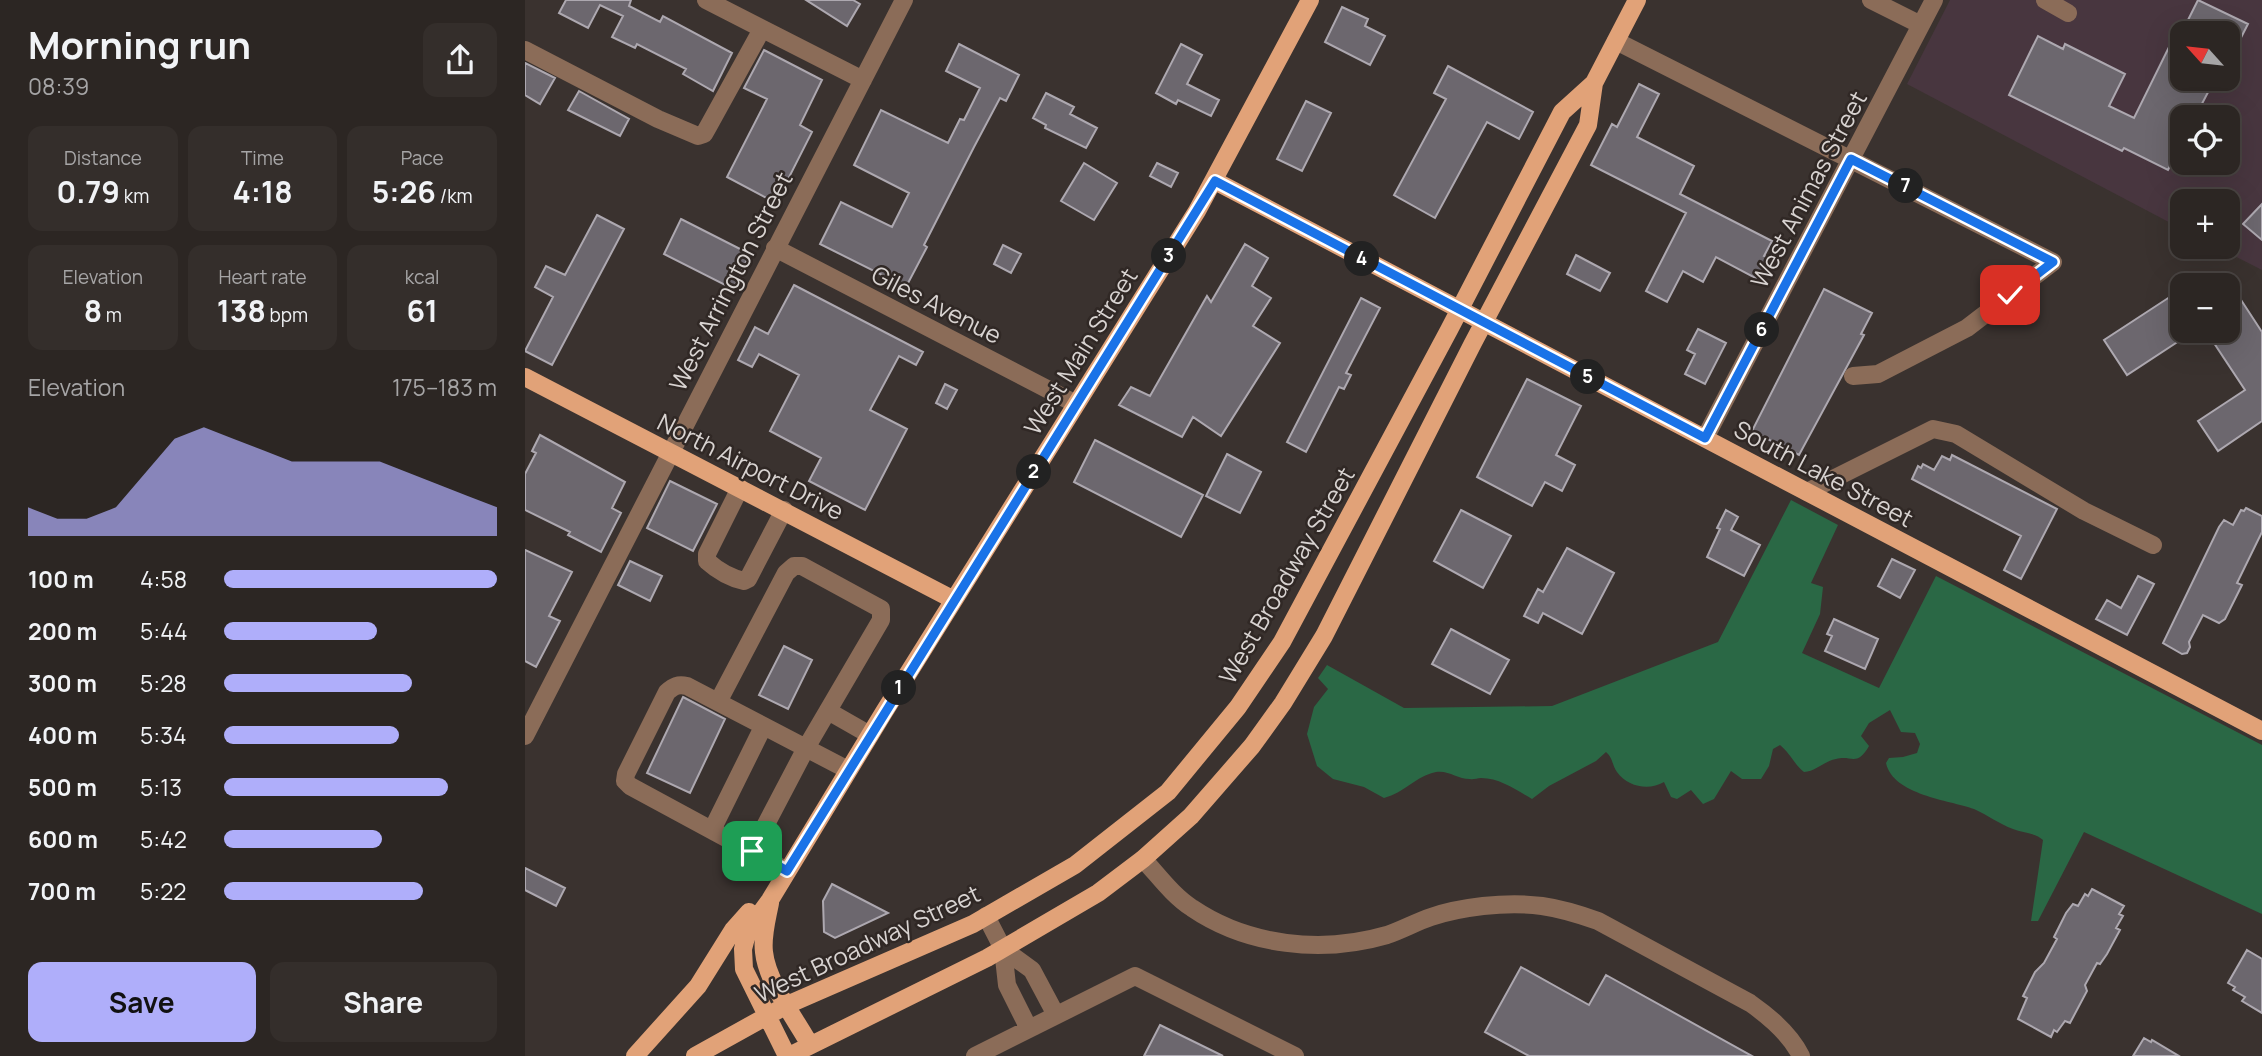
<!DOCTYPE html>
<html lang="en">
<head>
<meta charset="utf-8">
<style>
	body { margin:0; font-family:Manrope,sans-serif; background:#342e2b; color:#f1f3f6; height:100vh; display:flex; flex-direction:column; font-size:26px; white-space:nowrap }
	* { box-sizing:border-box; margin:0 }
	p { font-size:23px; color:#a6a5a6 }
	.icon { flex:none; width:38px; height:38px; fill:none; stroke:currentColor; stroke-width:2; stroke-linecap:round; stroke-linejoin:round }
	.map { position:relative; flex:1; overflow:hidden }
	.drawer { display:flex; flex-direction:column; background:#2c2623; width:525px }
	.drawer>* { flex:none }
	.needle { width:46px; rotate:297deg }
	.tools { position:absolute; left:1645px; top:21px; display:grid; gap:14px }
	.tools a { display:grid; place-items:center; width:70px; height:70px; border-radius:14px; background:#2c2623; box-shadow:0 7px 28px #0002,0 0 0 2px #484341; font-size:35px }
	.pin { position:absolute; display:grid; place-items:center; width:60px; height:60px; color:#fff; margin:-30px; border-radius:14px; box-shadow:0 4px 10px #0006 }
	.km { position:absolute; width:35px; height:35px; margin:-18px; border-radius:50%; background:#222; color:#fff; font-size:19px; line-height:35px; text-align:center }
	.round { display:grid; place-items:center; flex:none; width:74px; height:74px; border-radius:14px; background:#342e2b }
	.overview { display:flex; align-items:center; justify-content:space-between; height:119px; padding:0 28px }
	h1 { font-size:38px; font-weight:700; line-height:52px }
	.metrics { display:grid; grid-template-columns:repeat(3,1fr); gap:10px; height:119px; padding:7px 28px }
	.metrics div { display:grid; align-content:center; border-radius:14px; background:#342e2b; text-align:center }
	.metrics b { font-size:30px; font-weight:700 }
	.metrics small { font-size:19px; font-weight:400 }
	.metrics p { font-size:19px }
	.chart { height:196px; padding:14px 28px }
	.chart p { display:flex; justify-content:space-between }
	.chart svg { width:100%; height:126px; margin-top:7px; fill:#afaefa; opacity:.7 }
	.primary-button { display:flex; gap:14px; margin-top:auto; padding:14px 28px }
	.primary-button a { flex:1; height:80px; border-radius:14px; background:#afaefa; color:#111; font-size:28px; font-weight:700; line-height:80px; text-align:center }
	.primary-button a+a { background:#342e2b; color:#f1f3f6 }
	ul { padding:0 28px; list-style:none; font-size:23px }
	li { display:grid; grid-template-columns:112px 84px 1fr; align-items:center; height:52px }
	li i { height:18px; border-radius:9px; background:#afaefa }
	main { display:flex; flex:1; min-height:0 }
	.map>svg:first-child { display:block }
	.medical { fill:#48363f; fill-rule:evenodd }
	.green { fill:#2a6845 }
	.building { fill:#6c676e; stroke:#ada8b0; stroke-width:2 }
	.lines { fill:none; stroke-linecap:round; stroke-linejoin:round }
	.minor { stroke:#8b6c58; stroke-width:18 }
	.major { stroke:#e1a278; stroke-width:18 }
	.route-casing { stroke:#fff; stroke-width:14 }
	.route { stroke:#1a73e8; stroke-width:9 }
	.labels { text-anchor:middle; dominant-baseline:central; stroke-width:5; stroke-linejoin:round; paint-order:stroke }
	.street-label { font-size:24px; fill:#d8d3d1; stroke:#302825 }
</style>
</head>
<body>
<main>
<section class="drawer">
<div class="overview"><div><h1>Morning run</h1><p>08:39</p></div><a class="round"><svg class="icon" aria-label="share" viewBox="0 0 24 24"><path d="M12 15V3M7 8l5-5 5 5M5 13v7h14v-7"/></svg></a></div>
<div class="metrics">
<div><p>Distance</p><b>0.79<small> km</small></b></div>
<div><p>Time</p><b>4:18</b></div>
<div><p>Pace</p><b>5:26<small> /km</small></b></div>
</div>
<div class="metrics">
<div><p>Elevation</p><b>8<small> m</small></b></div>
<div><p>Heart rate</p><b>138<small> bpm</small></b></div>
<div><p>kcal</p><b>61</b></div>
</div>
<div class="chart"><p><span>Elevation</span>175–183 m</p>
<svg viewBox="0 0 160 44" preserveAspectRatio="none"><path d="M0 44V34L10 38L20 38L30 34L40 22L50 10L60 6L70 10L80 14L90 18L100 18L110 18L120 18L130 22L140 26L150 30L160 34V44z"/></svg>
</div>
<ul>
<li><b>100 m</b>4:58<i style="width:100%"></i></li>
<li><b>200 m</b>5:44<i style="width:56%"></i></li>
<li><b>300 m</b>5:28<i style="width:69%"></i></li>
<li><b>400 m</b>5:34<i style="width:64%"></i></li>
<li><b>500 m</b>5:13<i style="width:82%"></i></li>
<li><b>600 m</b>5:42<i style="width:58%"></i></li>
<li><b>700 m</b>5:22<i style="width:73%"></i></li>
</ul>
<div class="primary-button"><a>Save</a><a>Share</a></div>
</section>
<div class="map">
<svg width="1737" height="1056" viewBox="0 0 1737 1056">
	<rect width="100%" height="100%" fill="#3a322f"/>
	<path class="medical" d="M 1425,0 L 1737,0 L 1737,270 L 1692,247 L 1703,247 L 1703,201 L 1657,201 L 1657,229 L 1382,84 ZM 1657,33 L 1703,33 L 1703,79 L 1657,79 ZM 1657,117 L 1703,117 L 1703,163 L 1657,163 Z"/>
	<path class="green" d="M 1266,500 L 1313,525 L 1286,583 L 1298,587 L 1295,614 L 1277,653 L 1354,688 L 1411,576 L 1737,745 L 1737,914 L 1559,832 L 1513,921 L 1506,921 L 1518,840 C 1511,833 1498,833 1488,829 C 1474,824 1463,815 1449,809 C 1424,800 1368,795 1361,763 L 1364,758 L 1378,757 L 1392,753 L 1395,744 L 1390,733 L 1376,732 L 1365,710 L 1344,723 L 1336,736 L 1344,746 C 1332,767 1327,755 1311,759 C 1299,761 1292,771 1279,772 C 1269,764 1265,753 1255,745 L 1248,749 L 1244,766 L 1236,779 L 1217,779 L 1206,771 L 1189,799 L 1178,804 L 1166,790 L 1152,799 L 1146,797 L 1139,782 C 1124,791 1103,787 1092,772 C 1087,765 1088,758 1081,752 L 1071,761 L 1024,786 L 1007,799 C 991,790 975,778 956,778 C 952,778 948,780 945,779 C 931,779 922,768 907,773 C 888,779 880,792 859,798 L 839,787 L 808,779 L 792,766 L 782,734 L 789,707 L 803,689 L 793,678 L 802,665 L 879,708 L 1027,706 L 1193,642 Z"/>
	<path class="building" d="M 41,0 L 106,0 L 104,6 L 135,22 L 138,16 L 207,53 L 188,91 L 158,74 L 161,69 L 112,44 L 110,48 L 87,37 L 98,16 L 75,5 L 63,28 L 34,13 Z
		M 281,0 L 328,0 L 335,4 L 322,26 Z
		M 1673,0 L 1723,24 L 1703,63 L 1703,33 L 1657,33 L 1657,79 L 1690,79 L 1670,117 L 1657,117 L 1657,143 L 1643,170 L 1599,148 L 1597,151 L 1484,95 L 1513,36 L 1538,49 L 1540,44 L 1600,74 L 1584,106 L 1609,118 L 1645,45 L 1657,27 L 1657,32 Z
		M 817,7 L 843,19 L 840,26 L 860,36 L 845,65 L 800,42 Z
		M 434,44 L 494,75 L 481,101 L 475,98 L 449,147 L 399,245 L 402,247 L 381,287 L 295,244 L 316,202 L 367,227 L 384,193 L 329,165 L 356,110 L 423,143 L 435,119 L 439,120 L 455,88 L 421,71 Z
		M 656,44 L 677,55 L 662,84 L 694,100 L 686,116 L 653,100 L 651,104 L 631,93 Z
		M 239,50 L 297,80 L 275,125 L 287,132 L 251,203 L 202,177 L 242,99 L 219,88 Z
		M 0,63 L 30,78 L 15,104 L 0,95 Z
		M 923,66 L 1008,112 L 994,139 L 962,122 L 910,218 L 869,195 L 921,99 L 909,93 Z
		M 1114,84 L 1134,94 L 1112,137 L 1169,166 L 1155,194 L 1247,241 L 1239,256 L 1245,258 L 1234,280 L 1191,257 L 1178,282 L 1158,271 L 1142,302 L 1121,291 L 1161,213 L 1066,165 L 1087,124 L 1092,127 Z
		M 54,91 L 104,119 L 95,136 L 43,110 Z
		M 521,93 L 549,107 L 545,114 L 572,128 L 561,148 L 520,128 L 521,125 L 508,118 Z
		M 781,101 L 806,113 L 777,171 L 752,159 Z
		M 559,163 L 592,183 L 569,220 L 536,201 Z
		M 632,163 L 653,173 L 646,187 L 625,176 Z
		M 1737,204 L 1737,240 L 1718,224 Z
		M 72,215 L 99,229 L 27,365 L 0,351 L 28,297 L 10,287 L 21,266 L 40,275 Z
		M 156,219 L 225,254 L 208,289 L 139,254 Z
		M 720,244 L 743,258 L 727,286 L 746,298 L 728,326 L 755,343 L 696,436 L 668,417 L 657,437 L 594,405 L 606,387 L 625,396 L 682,296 L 686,302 Z
		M 478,245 L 496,254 L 486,273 L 469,264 Z
		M 1051,255 L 1085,273 L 1075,291 L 1042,274 Z
		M 1703,280 L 1737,332 L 1737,421 L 1693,451 L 1673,421 L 1720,390 L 1681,331 L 1703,331 Z
		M 269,285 L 398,352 L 391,365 L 374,356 L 345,410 L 382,429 L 340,510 L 284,481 L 296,458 L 245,431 L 274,375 L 234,354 L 227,367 L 213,360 L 230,327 L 243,334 Z
		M 1299,289 L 1347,313 L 1336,334 L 1339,335 L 1274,455 L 1227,431 Z
		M 1657,289 L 1657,339 L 1602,375 L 1579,340 Z
		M 836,298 L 855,308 L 821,373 L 826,375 L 819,389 L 814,387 L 781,452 L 762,442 Z
		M 1173,329 L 1201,343 L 1180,384 L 1160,374 L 1170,354 L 1162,350 Z
		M 1002,379 L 1056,406 L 1031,455 L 1050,465 L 1037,491 L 1020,482 L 1007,506 L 952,477 Z
		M 420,384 L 432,390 L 422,409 L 411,403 Z
		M 15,435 L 100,482 L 87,508 L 96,513 L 76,552 L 43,535 L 45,532 L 0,510 L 0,474 L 11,453 L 7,451 Z
		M 570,440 L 678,495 L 656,537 L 549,482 Z
		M 702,454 L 736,472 L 715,513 L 681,496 Z
		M 1427,455 L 1532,509 L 1496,579 L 1479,570 L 1496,536 L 1387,479 L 1393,466 L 1396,468 L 1398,464 L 1409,470 L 1417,456 L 1425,460 Z
		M 145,481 L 192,504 L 168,551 L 122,528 Z
		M 1721,508 L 1737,516 L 1737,532 L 1712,583 L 1717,585 L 1700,619 L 1694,623 L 1678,615 L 1664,642 L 1665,647 L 1662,653 L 1657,654 L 1638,643 L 1694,527 L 1699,520 L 1708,525 L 1716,510 L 1719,511 Z
		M 936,510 L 986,536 L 958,588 L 909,561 Z
		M 1201,510 L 1213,517 L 1206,530 L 1235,545 L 1219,576 L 1182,557 L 1195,529 L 1192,528 Z
		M 1042,548 L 1089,573 L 1057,634 L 1018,613 L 1013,623 L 999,616 L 1013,589 L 1018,592 Z
		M 0,550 L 47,572 L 24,616 L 35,621 L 11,667 L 0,661 Z
		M 1367,559 L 1390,570 L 1375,598 L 1353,586 Z
		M 105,561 L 137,576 L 125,601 L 93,585 Z
		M 1613,576 L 1629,584 L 1602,635 L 1571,619 L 1582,600 L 1596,608 Z
		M 1309,619 L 1353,639 L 1340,669 L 1300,651 L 1307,636 L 1302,634 Z
		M 926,629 L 984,660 L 965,694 L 907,664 Z
		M 259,646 L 287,660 L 263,709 L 234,695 Z
		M 158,697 L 200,719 L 165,793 L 122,773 Z
		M 0,868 L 40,888 L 31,906 L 0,890 Z
		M 307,884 L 363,913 L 310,938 L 299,932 L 298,901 Z
		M 1567,889 L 1599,906 L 1594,914 L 1598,916 L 1591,928 L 1595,930 L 1582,954 L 1575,964 L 1572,963 L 1560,985 L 1562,991 L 1545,1023 L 1540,1021 L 1532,1032 L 1529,1030 L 1526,1037 L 1493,1019 L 1502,998 L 1498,996 L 1510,972 L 1519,963 L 1532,939 L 1529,937 L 1541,913 L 1548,904 L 1553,906 L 1560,894 L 1563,896 Z
		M 1722,950 L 1737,959 L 1737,1013 L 1717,1001 L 1720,997 L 1708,990 L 1710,987 L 1703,983 Z
		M 996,967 L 1064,1005 L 1081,975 L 1227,1056 L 1004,1056 L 960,1032 Z
		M 635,1025 L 698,1056 L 619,1056 Z
		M 1619,1038 L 1626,1042 L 1627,1040 L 1654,1056 L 1608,1056 Z"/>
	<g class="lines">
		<path class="minor" d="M 181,0 L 338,80
			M 1346,0 L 1396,25
			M 1520,0 L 1543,13
			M 1091,41 L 1528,262 L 1442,328 L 1353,374 L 1328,376
			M 0,50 L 133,119 L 173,136 L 179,134 L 183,127 L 237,29
			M 250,248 L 551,404
			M 1180,438 L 1409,0
			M 215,488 L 182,554 L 182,561 C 192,570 206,578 219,581 L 223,579 L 259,510
			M 1282,492 L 1408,429 L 1431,434 L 1559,511 L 1628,545
			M 193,702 L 261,573 L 269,566 L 277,566 L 356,609 L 356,620 L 281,748 L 227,851
			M 303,711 L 345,735
			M 0,736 L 379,0
			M 187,830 L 238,727
			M 618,859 C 633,875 648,896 667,908 C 723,946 797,954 862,935 C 877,930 891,922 906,917 C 923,911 941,908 958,906 C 1004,901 1031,906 1073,921 L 1225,1003 C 1245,1017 1265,1034 1276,1056
			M 262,871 L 105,786 L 100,781 L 101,774 L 142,692 C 149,686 153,684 162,686 L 323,770
			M 461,916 L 478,949 L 482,985 L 504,1029
			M 478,949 L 507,970 L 531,1015
			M 450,1056 L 610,976 L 770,1056"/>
		<path class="major" d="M 690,181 L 1737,731
			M 0,377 L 429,600
			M 245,903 C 242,919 237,936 239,952 C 242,982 270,1018 285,1045
			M 110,1056 L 173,986 L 208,930 L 224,912
			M 170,1056 L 262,1005 L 448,924 L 550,865 L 643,792 L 713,707 L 757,642 L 924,330 L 1037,112 L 1069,83
			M 262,1056 L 219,969 L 218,949 L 223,930 L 245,900 L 359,712 L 672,211 L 785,0
			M 264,1056 L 462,958 L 573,893 L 618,859 L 666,816 L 727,746 L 758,703 L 799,636 L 948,343 L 1063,125 L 1069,83 L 1112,0"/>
	</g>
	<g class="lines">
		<g class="route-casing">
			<path id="route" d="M 227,851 L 262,871 L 690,181 L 1180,438 L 1326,159 L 1528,262 L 1485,295"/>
		</g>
		<use href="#route" class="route"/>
	</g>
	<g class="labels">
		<g class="street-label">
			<text transform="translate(1283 189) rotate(-62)">West Animas Street</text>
			<text transform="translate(205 281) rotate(-63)">West Arrington Street</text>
			<text transform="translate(412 304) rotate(27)">Giles Avenue</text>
			<text transform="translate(555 351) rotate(-58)">West Main Street</text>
			<text transform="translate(226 466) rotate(27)">North Airport Drive</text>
			<text transform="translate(1299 473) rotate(28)">South Lake Street</text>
			<text transform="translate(761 575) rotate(-60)">West Broadway Street</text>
			<text transform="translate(342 943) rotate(-25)">West Broadway Street</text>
		</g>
	</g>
</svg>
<div class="tools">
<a><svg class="needle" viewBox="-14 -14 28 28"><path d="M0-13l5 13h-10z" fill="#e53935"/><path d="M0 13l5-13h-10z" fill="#a6a5a6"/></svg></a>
<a><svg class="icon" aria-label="locate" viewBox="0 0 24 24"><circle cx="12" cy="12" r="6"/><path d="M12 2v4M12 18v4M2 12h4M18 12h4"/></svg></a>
<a>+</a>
<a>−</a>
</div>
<div class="pin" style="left:227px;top:851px;background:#1e9e55"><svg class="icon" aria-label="arrive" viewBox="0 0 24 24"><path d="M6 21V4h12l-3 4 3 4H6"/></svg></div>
<div class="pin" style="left:1485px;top:295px;background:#d93025"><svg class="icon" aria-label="check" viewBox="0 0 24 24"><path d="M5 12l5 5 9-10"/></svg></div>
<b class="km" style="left:374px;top:688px">1</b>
<b class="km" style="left:509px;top:472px">2</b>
<b class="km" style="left:644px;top:256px">3</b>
<b class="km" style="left:837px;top:259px">4</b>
<b class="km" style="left:1063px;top:377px">5</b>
<b class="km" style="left:1237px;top:330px">6</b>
<b class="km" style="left:1381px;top:186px">7</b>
</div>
</main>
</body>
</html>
